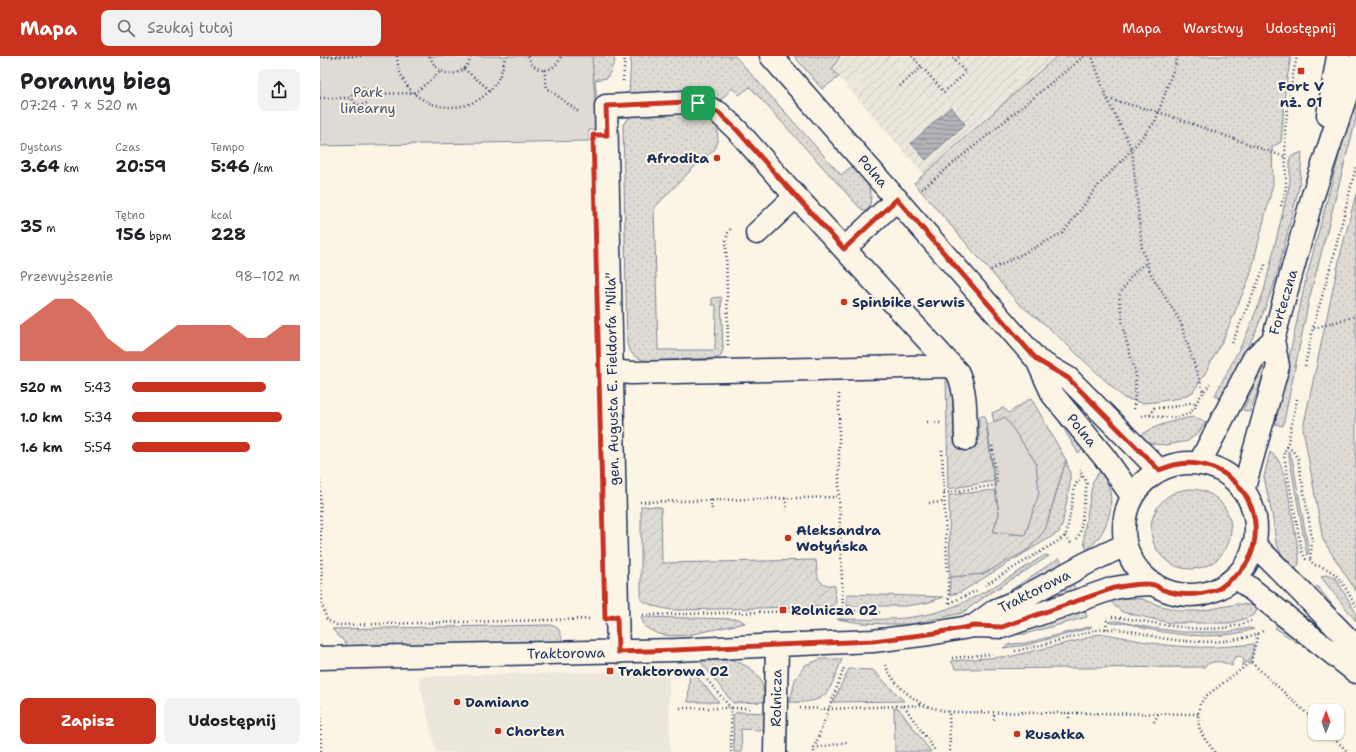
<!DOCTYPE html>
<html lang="pl">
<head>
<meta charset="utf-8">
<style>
	body { margin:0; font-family:"Shantell Sans",sans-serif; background:#f2f2f2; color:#202124; height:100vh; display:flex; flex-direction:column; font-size:15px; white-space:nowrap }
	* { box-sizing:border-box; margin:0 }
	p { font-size:13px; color:#757577 }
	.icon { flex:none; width:22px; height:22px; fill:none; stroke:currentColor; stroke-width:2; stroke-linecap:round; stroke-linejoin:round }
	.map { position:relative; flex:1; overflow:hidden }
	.sheet { display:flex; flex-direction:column; background:#fff; width:320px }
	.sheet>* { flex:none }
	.needle { width:26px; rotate:1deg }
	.tools { position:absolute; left:988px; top:648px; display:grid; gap:8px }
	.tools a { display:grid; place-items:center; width:36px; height:36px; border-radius:8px; background:#fff; box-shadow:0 1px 3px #0004; font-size:20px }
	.pin { position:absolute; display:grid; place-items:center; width:34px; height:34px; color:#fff; margin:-17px; border-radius:8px; box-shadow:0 2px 6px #0006 }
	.round { display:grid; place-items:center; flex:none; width:42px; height:42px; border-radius:8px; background:#f2f2f2 }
	.summary { display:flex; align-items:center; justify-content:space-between; height:68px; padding:0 20px }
	h1 { font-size:22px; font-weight:700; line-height:30px }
	.figures { display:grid; grid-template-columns:repeat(3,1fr); gap:6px; height:68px; padding:4px 20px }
	.figures div { display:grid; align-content:center }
	.figures b { font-size:17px; font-weight:700 }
	.figures small { font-size:11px; font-weight:400 }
	.figures p { font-size:11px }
	.chart { height:112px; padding:8px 20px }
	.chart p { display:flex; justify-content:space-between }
	.chart svg { width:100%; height:72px; margin-top:4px; fill:#c8321e; opacity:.7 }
	.cta { display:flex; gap:8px; margin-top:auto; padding:8px 20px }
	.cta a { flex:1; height:46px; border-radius:8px; background:#c8321e; color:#fff; font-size:16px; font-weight:700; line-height:46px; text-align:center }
	.cta a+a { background:#f2f2f2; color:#202124 }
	ul { padding:0 20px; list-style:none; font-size:13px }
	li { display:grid; grid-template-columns:64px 48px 1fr; align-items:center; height:30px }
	li i { height:10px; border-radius:5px; background:#c8321e }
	header { display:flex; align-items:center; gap:24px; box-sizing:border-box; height:56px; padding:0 20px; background:#c8321e; color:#fff }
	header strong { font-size:19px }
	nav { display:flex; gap:22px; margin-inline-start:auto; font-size:14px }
	.search { width:280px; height:36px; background:#f2f2f2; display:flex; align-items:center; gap:10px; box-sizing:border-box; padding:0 14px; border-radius:8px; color:#757577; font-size:15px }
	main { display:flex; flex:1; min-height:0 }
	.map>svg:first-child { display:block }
	.built { fill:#ece7dc }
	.industrial { fill:url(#industrial-furrows) }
	.grass { fill:url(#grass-dots); stroke:#7d8599 }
	.park { fill:#dfdbd4; stroke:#7d8599 }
	.garden { fill:url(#garden-furrows); stroke:#7d8599 }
	.water { fill:url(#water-rules); stroke:#767f94 }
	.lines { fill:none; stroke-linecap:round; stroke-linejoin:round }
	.minor-casing { stroke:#1b2f5e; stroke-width:25 }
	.path { stroke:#1b2f5e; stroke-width:2.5; stroke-dasharray:1 3; stroke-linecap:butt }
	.minor { stroke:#fcf5e5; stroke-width:22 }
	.route-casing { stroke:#fff; stroke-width:8 }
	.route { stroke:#c8321e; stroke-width:5 }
	.poi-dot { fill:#c8321e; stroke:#fcf5e5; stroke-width:1.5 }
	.labels { text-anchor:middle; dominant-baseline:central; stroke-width:4; stroke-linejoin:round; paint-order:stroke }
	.poi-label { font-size:14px; font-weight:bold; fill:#1b2f5e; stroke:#fcf5e5; text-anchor:start }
	.park-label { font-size:14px; fill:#425176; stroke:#fcf5e5 }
	.street-label { font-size:14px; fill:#1b2f5e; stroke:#fcf5e5 }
</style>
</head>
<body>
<header>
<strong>Mapa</strong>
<div class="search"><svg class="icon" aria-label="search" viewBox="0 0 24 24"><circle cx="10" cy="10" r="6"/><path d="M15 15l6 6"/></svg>Szukaj tutaj</div>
<nav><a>Mapa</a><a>Warstwy</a><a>Udostępnij</a></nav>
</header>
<main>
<section class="sheet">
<div class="summary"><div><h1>Poranny bieg</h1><p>07:24 · 7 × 520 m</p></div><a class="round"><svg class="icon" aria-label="share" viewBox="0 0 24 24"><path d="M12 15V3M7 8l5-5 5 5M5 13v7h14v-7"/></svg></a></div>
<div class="figures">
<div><p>Dystans</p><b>3.64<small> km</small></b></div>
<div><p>Czas</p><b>20:59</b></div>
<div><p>Tempo</p><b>5:46<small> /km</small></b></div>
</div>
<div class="figures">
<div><b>35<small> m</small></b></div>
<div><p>Tętno</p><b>156<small> bpm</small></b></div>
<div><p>kcal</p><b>228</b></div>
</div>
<div class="chart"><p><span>Przewyższenie</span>98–102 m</p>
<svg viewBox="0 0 160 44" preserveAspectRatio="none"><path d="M0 44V22L10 14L20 6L30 6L40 14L50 30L60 38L70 38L80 30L90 22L100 22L110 22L120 22L130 30L140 30L150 22L160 22V44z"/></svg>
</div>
<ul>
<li><b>520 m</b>5:43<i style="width:80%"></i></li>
<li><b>1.0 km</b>5:34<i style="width:89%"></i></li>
<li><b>1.6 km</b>5:54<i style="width:70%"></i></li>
</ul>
<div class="cta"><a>Zapisz</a><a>Udostępnij</a></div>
</section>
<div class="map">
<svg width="1036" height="696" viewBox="0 0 1036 696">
	<defs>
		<pattern id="industrial-furrows" width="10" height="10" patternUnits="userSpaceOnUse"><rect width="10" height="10" fill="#ece7dc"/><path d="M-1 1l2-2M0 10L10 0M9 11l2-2" fill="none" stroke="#cac6bf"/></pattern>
		<pattern id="grass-dots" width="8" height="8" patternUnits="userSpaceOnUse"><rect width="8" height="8" fill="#dfdbd4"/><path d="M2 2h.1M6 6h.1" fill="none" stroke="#bfbcb8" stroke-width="1.8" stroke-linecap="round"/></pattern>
		<pattern id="garden-furrows" width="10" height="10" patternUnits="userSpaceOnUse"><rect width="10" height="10" fill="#dfdbd4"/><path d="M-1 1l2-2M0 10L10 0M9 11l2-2" fill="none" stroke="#bfbcb8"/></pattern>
		<pattern id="water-rules" width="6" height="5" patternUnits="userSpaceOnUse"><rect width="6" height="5" fill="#b2b4b8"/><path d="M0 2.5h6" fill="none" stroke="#909399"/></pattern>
	</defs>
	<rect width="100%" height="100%" fill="#fcf5e5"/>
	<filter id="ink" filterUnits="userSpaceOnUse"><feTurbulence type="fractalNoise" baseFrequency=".025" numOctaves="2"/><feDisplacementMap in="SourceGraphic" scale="8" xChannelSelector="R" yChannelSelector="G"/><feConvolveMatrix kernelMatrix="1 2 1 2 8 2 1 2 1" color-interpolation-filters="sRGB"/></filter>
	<g filter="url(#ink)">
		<path class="built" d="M 349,615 L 350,696 L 116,696 L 98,620 Z"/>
		<path class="industrial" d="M 520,0 L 737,0 L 606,121 L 512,13 Z"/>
		<path class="grass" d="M 245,0 L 293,0 L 295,5 L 287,22 L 275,24 L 278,57 Z
			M 311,0 L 415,0 L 521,119 L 533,109 L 546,120 L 551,140 L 550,149 L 546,156 L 540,152 L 430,31 L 419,39 L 412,32 L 401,44 L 389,38 L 375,35 L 309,39 Z
			M 474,0 L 520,0 L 512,13 L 519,21 L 502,33 Z
			M 737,0 L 971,0 L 965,35 L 961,86 L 952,91 L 953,128 L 930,220 L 903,284 L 884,319 L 873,336 L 860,342 L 835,346 L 822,347 L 804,342 L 727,270 L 698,247 L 594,127 Z
			M 1036,42 L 1036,63 L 989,244 L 963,370 L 955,368 L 985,227 L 1030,58 Z
			M 372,57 L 386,62 L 397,71 L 398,85 L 395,93 L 373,112 L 334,152 L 338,294 L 395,294 L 396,249 L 392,249 L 392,242 L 401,241 L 403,293 L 401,300 L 398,302 L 328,305 C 316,302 311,300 307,288 L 303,68 L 312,59 Z
			M 982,96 L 980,127 L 955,226 L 936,275 L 901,343 L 895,339 L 926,280 L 944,235 L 970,126 L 970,101 Z
			M 1036,138 L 1036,535 L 1003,484 L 983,372 L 1020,200 Z
			M 942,312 L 944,312 L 945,314 L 930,356 L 923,354 Z
			M 718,329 L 765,392 L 758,397 Z
			M 873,361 L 880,363 L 886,366 L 878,377 L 868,385 L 846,389 L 833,388 L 817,381 C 835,369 852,365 873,361 Z
			M 968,395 L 972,402 L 989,496 L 987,499 Z
			M 950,396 L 956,401 L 960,407 L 966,424 L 979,499 C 979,506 980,511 973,514 L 961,497 L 956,487 L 953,463 L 944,421 Z
			M 746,404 L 750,417 L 750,427 L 742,470 L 739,476 L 641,536 L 630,539 L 630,521 L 663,518 L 725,474 Z
			M 781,413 C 784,420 788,428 790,436 C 794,458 783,481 767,494 L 764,486 L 764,476 L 773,425 Z
			M831 473a40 40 0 1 1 80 0a40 40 0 1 1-80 0Z
			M 725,499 L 729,500 L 667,539 L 642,557 L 592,568 L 569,568 L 541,567 L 517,563 C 546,563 576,565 605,559 C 647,551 689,521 725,499 Z
			M 739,502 L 745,510 L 670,548 Z
			M 1005,519 L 1013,521 L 1016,523 L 1036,557 L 1036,565 L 1001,521 Z
			M 753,528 L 756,535 L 713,548 Z
			M 997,530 L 1036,578 L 993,534 Z
			M 527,538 L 624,541 L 606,547 L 585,550 L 527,550 Z
			M 806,542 L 822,543 L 841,550 L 861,555 L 880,555 L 917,548 L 930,549 L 938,552 L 934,559 L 924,563 L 910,567 L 851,567 L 802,556 L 796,551 L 789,543 Z
			M 764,553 L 767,561 L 705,578 L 689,579 Z
			M 321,561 L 419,563 L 425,567 L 368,579 L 352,580 L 338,578 L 325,571 Z
			M 797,565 L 831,572 L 862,576 L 908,576 L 929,572 L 934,573 C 901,584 860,580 827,573 C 821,572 815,569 809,568 C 802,566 794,569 788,566 Z
			M 959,567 L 1025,618 L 955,572 Z
			M 230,569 C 240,571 241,576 242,586 L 29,591 L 12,573 Z
			M 772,570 L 770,572 L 706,589 L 683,592 L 690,588 L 706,587 Z
			M 785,578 C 800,580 813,584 827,586 C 863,593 898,592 934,588 L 931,603 L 922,610 L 924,606 L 923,602 L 920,600 L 915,601 L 912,606 L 912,610 C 903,605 892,603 884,611 L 637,613 L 635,612 L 631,605 L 693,600 L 764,583 L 774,579 Z
			M 502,603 L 522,603 C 509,635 510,648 470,646 L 475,624 L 485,609 Z
			M 412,604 C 437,613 443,620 445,646 L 413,647 L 380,605 Z
			M 370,613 L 399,646 L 368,646 Z
			M 529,613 L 553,614 L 584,645 L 513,646 Z
			M 574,652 L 579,653 L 611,696 L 575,696 Z
			M 417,656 L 446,657 L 448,671 L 442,674 L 421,673 L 422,696 L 414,696 L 413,661 L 413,659 Z"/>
		<path class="park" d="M 0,0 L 272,0 L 277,74 L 269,74 L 269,85 L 0,90 Z
			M 685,360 L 716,407 L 720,437 L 705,479 L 673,476 L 679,458 L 667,369 Z"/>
		<path class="garden" d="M 626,318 L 632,319 L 634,387 L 659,385 L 659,360 L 665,360 L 674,425 L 628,433 Z
			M 711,342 L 746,404 L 725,474 L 708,494 L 663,518 L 630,521 L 629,439 L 675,434 L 679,458 L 673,476 L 705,479 L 719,437 L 716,407 L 685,361 L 674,366 L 672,357 L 683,352 L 689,357 Z
			M 321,450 L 341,451 L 342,507 L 496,504 C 498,522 495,528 515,530 L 516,547 L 515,550 L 359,554 C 345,554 334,551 321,544 Z"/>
		<path class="water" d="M 631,51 L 645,68 L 606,104 L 591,87 Z"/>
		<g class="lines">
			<g class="minor-casing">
				<path id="minor" d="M 451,0 L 717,304
					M 1008,59 L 1018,0
					M 437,177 L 476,140
					M 524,193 L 577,143
					M 292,315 L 311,317 L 631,310
					M804 473a66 66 0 1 1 132 0a66 66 0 1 1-132 0Z
					M 879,408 L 934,302 L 953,284 L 993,139 L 1036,9
					M 923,435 L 958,310 L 953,284
					M 812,440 L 785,402 L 733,339 L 717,304 L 748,322 L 839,414
					M 934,488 L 1036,591
					M 916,521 L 1036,616
					M 654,570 L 682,571 L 794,532 L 813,529 L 834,528
					M 298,596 L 286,50 L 366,46 L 378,47 L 399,57 L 417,74 L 461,124 L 638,317 C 647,338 645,360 646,383
					M 0,602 L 356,594 L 457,589 L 553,585 L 609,578 L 654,570 L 676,554 L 697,545 L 767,507 L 805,489
					M 455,696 L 457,589"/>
			</g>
			<path class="path" d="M 77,0 C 80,64 176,72 185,0
				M 110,0 C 117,23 145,24 151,0
				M 208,0 C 214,19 235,18 241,0
				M 592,0 L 624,36 L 646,17 L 631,0
				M 858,0 L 835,66 L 812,93 L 822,193 L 831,218 L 860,265 L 884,338
				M 0,1 L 42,0
				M 635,4 L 640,0
				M 144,13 L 170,34
				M 224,14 L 227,32 L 260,57
				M 303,25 L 305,0
				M 580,30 L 602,11
				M32 40a9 9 0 1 1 18 0a9 9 0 1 1-18 0Z
				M 50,38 L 95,37 L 121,15
				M 0,42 L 31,42
				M 788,43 L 839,56 L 965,101
				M 602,133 L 764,0
				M 961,150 L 966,132 L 965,72 L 972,23 L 977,0
				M 671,214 L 743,177 L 778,130 L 812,93 L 787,43 L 772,0
				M 994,272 L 1036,260
				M 912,287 L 946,207
				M 408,289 L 406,185 L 408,177 L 412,171
				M 985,310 L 993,272 L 1013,202 L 1036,111
				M 519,338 L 519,441 L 523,554
				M 977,343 L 967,391 L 964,396 L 964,400 L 982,496 L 986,503 L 990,504 L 994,509 C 1019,513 1024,531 1036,550
				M 814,353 L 816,319 L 804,276 L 799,240 L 809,223 L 819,212 L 827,207
				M 830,359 L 834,352 L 853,351 L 870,347 L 875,347
				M 822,360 L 824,359 C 842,360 860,367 875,352 C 875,345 885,335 890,328
				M 607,366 L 621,367
				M 967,391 L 972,394 L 978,403 L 991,476 L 992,487 L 990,504
				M 622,394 L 629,547
				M 0,423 L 2,548 L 7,564 L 17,569 L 272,563
				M 624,437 L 677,429 L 672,388
				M 465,442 L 467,454
				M 391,444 L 392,456
				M 320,446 L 519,441
				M 609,447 L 624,446
				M 745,480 L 751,487
				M 757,483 L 760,477 L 767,427 C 765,422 762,419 760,414 L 762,413
				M 665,529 L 740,484 L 745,480 L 747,475 L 755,429 L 762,420
				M 630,547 L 658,534
				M 323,559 L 523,554 L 562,557
				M 792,561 C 838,565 886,583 931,565
				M 786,573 L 787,561
				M 695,595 C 714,591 733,586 752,581 C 763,578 775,573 787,573 C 805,572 823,578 841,582 C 871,587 915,589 943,575
				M 632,602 L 672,598
				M 931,606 L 938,578
				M 565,609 C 576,630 583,635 602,648
				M 382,618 L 411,652 L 411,696
				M 0,650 L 1,696
				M 584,650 L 616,696
				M 360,652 L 431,652
				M 480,652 L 509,653 L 602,649 L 629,656 L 630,696
				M 629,656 L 878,658
				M 749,657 L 749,662
				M 674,664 L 674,656
				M 834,666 L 838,658
				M 1008,677 L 1028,696
				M 494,692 L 527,686
				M 494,696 L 494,692 L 524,612
				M 895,696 L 884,682 L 879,671 L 878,658 L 880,648 L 886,640 L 931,606 L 995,665"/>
			<use href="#minor" class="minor"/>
		</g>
	</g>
	<g class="lines" filter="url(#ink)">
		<g class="route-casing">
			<path id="route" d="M 366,46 L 378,47 L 399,57 L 417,74 L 461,124 L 524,193 L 577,143 L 717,304 L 748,322 L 839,414 C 845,412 852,409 859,408 C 903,402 939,438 935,481 C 933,500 926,513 910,524 C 906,527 902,531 898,533 C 879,540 860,541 841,533 C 839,532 836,529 834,529 C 824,526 804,530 794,532 L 682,571 L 654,570 L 609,578 L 553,585 L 457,589 L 356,594 L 298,596 L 297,560 L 285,563 L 273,79 L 287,79 L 286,50 Z"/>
		</g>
		<use href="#route" class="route"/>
	</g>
	<g class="poi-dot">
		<rect x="977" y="11" width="8" height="8" rx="2"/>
		<circle cx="397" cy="102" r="4"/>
		<circle cx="524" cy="246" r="4"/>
		<circle cx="468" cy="482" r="4"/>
		<rect x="459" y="550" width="8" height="8" rx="2"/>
		<rect x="286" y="611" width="8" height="8" rx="2"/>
		<circle cx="137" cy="646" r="4"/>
		<circle cx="178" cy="675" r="4"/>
		<circle cx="697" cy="678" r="4"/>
	</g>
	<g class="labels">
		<g class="poi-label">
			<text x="981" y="30" text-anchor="middle">Fort V<tspan x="981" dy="16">nż. 01</tspan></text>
			<text x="389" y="102" text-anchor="end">Afrodita</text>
			<text x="532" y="246">Spinbike Serwis</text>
			<text x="476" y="474">Aleksandra<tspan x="476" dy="16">Wołyńska</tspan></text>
			<text x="471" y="554">Rolnicza 02</text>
			<text x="298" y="615">Traktorowa 02</text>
			<text x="145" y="646">Damiano</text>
			<text x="186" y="675">Chorten</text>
			<text x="705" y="678">Rusałka</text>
		</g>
		<g class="park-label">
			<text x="48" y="36">Park<tspan x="48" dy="16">linearny</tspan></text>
		</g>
		<g class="street-label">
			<text transform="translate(553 115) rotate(49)">Polna</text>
			<text transform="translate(963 246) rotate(-73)">Forteczna</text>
			<text transform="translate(292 323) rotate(-91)">gen. Augusta E. Fieldorfa "Nila"</text>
			<text transform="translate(762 374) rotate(51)">Polna</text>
			<text transform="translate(714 535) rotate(-27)">Traktorowa</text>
			<text transform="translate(246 597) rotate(-1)">Traktorowa</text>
			<text transform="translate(456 642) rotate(-89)">Rolnicza</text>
		</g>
	</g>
</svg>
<div class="tools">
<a><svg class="needle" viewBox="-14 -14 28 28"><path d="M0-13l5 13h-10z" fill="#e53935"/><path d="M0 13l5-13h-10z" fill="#757577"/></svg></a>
</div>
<div class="pin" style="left:378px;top:47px;background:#1e9e55"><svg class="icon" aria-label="arrive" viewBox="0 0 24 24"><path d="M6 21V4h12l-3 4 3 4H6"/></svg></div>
</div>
</main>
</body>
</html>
